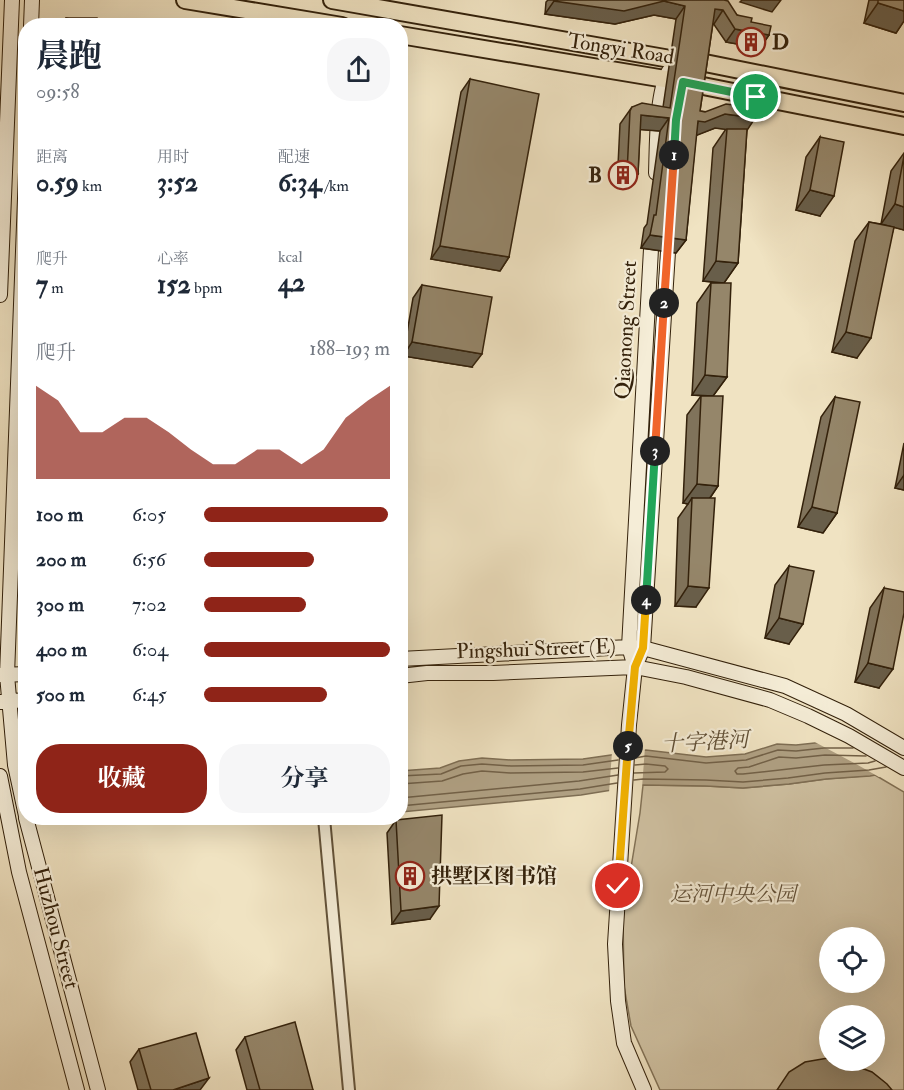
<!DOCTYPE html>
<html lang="zh">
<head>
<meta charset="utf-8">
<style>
	body { margin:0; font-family:"IM FELL Double Pica","Noto Serif SC",serif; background:#f6f6f7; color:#1f2937; height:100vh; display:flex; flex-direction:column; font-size:22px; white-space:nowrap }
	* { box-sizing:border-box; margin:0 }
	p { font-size:20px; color:#747a83 }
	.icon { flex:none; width:33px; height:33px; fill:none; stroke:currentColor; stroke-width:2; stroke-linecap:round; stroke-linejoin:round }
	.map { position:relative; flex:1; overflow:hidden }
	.side { position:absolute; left:18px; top:18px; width:390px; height:807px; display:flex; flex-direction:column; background:#fff; border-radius:24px; box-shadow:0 6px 24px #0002 }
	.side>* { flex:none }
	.buttons { position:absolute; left:819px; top:927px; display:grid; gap:12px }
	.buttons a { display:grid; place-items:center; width:66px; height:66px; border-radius:50%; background:#fff; box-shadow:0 6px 24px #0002; font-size:30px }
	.pin { position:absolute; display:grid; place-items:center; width:51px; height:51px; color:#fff; margin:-26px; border:3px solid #fff; border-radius:50%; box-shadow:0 2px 6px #0007 }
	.km { position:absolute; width:30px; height:30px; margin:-15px; border-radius:50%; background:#222; color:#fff; font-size:16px; line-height:30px; text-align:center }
	.round { display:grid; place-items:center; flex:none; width:63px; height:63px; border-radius:24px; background:#f6f6f7 }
	.overview { display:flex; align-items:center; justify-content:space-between; height:102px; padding:0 18px }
	h1 { font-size:33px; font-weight:700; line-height:45px }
	.figures { display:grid; grid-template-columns:repeat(3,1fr); gap:9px; height:102px; padding:6px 18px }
	.figures div { display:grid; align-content:center }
	.figures b { font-size:26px; font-weight:700 }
	.figures small { font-size:16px; font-weight:400 }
	.figures p { font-size:16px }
	.chart { height:168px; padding:12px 18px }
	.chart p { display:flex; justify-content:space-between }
	.chart svg { width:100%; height:108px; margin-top:6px; fill:#8f2418; opacity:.7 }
	.action { display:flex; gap:12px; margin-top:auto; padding:12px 18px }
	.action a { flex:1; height:69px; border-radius:24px; background:#8f2418; color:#fff; font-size:24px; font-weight:700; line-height:69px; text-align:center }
	.action a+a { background:#f6f6f7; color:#1f2937 }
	ul { padding:0 18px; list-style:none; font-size:20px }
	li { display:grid; grid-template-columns:96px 72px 1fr; align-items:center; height:45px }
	li i { height:15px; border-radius:8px; background:#8f2418 }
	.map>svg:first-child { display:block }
	.green { fill:#d0c2a3; stroke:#827257; stroke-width:1.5; fill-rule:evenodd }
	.water { fill:#b0a184; stroke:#7e6e54; stroke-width:1.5 }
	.pier { fill:#f0e3c2 }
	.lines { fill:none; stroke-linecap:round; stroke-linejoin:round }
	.shore { stroke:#726148; stroke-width:1.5 }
	.street-casing { stroke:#625239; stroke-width:14 }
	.secondary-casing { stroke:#33210b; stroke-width:16 }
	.primary-casing { stroke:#33210b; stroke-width:20 }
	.street { stroke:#f5edd7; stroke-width:10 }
	.secondary { stroke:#f5edd7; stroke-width:14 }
	.primary { stroke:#f0e3c2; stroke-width:16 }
	.wall { fill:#80735b; stroke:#33210b; stroke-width:1.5 }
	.shaded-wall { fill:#685e4a; stroke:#33210b; stroke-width:1.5 }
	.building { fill:#95866a; stroke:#33210b; stroke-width:1.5 }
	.split-1-casing { stroke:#fff; stroke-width:12 }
	.split-2-casing { stroke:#fff; stroke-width:12 }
	.split-3-casing { stroke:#fff; stroke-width:12 }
	.split-4-casing { stroke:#fff; stroke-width:12 }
	.split-5-casing { stroke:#fff; stroke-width:12 }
	.split-6-casing { stroke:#fff; stroke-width:12 }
	.split-1 { stroke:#22a559; stroke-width:8 }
	.split-2 { stroke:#f0652b; stroke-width:8 }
	.split-3 { stroke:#f0652b; stroke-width:8 }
	.split-4 { stroke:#22a559; stroke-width:8 }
	.split-5 { stroke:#f5b400; stroke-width:8 }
	.split-6 { stroke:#f5b400; stroke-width:8 }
	.labels { text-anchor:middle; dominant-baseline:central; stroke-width:4.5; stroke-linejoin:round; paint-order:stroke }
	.poi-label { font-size:21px; font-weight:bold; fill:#33210b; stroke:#f5edd7; text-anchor:start }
	.street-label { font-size:21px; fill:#33210b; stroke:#f5edd7 }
	.park-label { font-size:21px; font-style:italic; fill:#625139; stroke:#f5edd7 }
	.water-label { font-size:22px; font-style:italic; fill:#5f4e35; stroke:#f5edd7 }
</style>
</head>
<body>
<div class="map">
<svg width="904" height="1090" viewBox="0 0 904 1090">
	<rect width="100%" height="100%" fill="#f0e3c2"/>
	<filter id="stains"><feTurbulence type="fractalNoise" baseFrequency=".00333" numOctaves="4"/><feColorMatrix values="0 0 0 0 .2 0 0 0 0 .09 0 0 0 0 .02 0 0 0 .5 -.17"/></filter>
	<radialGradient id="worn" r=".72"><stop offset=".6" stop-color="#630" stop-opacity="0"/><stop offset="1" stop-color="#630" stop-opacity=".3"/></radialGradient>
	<path class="green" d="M 875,775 L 904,792 L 904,1090 L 660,1090 L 631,1026 L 624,986 L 623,916 L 640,813 L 643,785 L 706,786 L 743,788 L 789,784 L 826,779 ZM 830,938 L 874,938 L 874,982 L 830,982 ZM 830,1016 L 874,1016 L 874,1060 L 830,1060 Z"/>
	<path class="water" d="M 824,742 L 904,770 L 870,776 L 826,779 L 789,784 L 743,788 L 706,786 L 643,785 L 581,795 L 401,812 L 400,771 L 440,768 L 459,761 L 482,758 L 511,760 L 583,759 L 646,750 L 706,757 L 745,754 L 777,744 L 796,745 Z"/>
	<path class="pier" d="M 824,739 L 904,739 L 904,773 L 879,777 L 856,764 L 811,740 Z
		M 645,747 L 642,788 L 609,793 L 612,752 Z"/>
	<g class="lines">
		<path class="shore" d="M 866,756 L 825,755 L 796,758 L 779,757 L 749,767 L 738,768 L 735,771 L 737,774 L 743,774 L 824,765 L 868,763 L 875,761
			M 635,758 L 646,756 L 706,763 L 746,760 L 778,750 L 796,751 L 824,748 L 853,748
			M 634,773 L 665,772 L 668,769 L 665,766 L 646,764 L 635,765
			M 400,776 L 441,774 L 461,766 L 482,764 L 511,766 L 583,765 L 618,760
			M 634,780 L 643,779 L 706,780 L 743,782 L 788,778 L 825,773 L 869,770 L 886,767
			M 400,784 L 442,781 L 463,774 L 482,771 L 510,773 L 583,772 L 618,768
			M 400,798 L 579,781 L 618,775
			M 400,806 L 580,789 L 617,783"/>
		<g class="street-casing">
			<path id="street" d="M 324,818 L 349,1090"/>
		</g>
		<g class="secondary-casing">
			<path id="secondary" d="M 31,26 L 32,0
				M 26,172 L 7,675 L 15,765 L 26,816
				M 656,173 C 657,147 656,93 669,71
				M 0,295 L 12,0
				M 400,659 L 629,647 L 643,648 L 785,686 L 846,714 L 904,748
				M 635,667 L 629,647 L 652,231
				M 1,675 L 26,674
				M 400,676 L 427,673 L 493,673 L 635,667 L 686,677 L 770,700 L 808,716 L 849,736 L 904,768
				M 0,702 L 26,700
				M 0,776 L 19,872 L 77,1090
				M 26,818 L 98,1090
				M 644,1090 L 624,1043 L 618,1001 L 615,944 L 629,725 L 635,667 L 643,648 L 669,236"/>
		</g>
		<g class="primary-casing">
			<path id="primary" d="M 185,0 L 342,26
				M 332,0 L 676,60 L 695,61 L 904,103
				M 400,35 L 683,82 L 904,126"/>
		</g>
		<use href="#street" class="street"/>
		<use href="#secondary" class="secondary"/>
		<use href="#primary" class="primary"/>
	</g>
	<path class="wall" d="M 548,0 L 724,0 L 737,15 L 751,22 L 769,35 L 760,48 L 726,42 L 713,23 L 700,111 L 755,118 L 747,129 L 738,263 L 724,283 L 703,281 L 713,148 L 726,129 L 715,128 L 696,135 L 686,240 L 676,253 L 641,248 L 644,228 L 647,224 L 660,131 L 640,129 L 638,174 L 628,187 L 617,186 L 620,124 L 632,107 L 663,107 L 676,19 L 654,15 L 615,24 L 545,14 L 546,2 Z
		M 869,0 L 904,0 L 904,21 L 896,33 L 864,23 Z
		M 66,18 L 97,26 L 61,26 Z
		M 470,79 L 509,257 L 500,271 L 431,259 L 461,92 Z
		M 820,137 L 820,216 L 796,210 L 806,157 Z
		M 904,153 L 904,230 L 894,227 L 857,358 L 832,352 L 855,241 L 869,222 L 881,224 L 891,171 Z
		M 711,283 L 727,377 L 713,396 L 718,486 L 710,498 L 696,607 L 675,606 L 678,518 L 688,504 L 683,503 L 687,415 L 701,396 L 705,396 L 692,395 L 697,303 Z
		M 422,285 L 472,367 L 403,356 L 413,298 Z
		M 835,397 L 837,513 L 823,533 L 798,527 L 821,417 Z
		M 904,443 L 904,490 L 895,488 Z
		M 789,566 L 789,644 L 765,638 L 775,585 Z
		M 884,588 L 879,688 L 855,682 L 870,608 Z
		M 396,820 L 430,919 L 392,924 L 387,833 Z
		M 245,1037 L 313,1090 L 247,1090 L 236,1050 Z
		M 139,1049 L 200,1090 L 138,1090 L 130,1062 Z"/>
	<path class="shaded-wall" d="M 742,0 L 781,0 L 772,12 L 740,2 Z
		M 554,1 L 664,1 L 685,6 L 676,19 L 654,15 L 615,24 L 545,14 Z
		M 878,3 L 904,11 L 904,21 L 896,33 L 864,23 Z
		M 715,9 L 723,10 L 714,24 L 706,22 Z
		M 735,29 L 769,35 L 760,48 L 726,42 Z
		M 725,114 L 755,118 L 746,132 L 715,128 L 695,136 L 698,121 Z
		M 641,115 L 669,118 L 660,131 L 631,129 Z
		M 627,173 L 638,174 L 628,187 L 617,186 Z
		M 810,190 L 834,196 L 820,216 L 796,210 Z
		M 895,204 L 904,207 L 904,230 L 881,224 Z
		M 650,235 L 686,240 L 676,253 L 641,248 Z
		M 440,246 L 509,257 L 500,271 L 431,259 Z
		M 716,261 L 738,263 L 724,283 L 703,281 Z
		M 846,332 L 871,338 L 857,358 L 832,352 Z
		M 412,342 L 482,354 L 472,367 L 403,356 Z
		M 705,375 L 727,377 L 713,396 L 692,395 Z
		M 904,475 L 904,490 L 895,488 Z
		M 697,484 L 718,486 L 705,505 L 692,498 L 688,504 L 683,503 Z
		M 812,507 L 837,513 L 823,533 L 798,527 Z
		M 688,586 L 709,588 L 696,607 L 675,606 Z
		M 779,618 L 803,624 L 789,644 L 765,638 Z
		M 868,663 L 893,669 L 879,688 L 855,682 Z
		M 439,906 L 430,919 L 392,924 L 401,911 Z
		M 209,1078 L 200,1090 L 173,1090 Z"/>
	<path class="building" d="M 554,0 L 724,0 L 728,1 L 737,15 L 752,18 L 751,22 L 771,26 L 769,35 L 735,29 L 723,10 L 715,9 L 700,111 L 705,112 L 726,104 L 756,108 L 755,118 L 725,114 L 705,122 L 698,121 L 686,240 L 650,235 L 654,215 L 656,215 L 669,118 L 641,115 L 638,174 L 627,173 L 630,111 L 632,107 L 642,103 L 670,108 L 685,6 L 664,1 L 624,11 L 554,1 Z
		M 878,0 L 904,0 L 904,11 L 878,3 Z
		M 66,18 L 97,18 L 97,26 L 66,26 Z
		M 470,79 L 539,94 L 509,257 L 440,246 Z
		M 727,129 L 747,129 L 738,263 L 716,261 Z
		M 820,137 L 844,142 L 834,196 L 810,190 Z
		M 904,156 L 904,207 L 895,204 Z
		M 869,222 L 894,227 L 871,338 L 846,332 Z
		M 711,283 L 731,283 L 727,377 L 705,375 Z
		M 422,285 L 492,297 L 482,354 L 412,342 Z
		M 701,396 L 723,396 L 718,486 L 697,484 Z
		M 835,397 L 860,402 L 837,513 L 812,507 Z
		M 692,498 L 715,498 L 709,588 L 688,586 Z
		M 789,566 L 814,571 L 803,624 L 779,618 Z
		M 884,588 L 904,592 L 904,613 L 893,669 L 868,663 Z
		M 442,815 L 439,906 L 401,911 L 396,820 Z
		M 295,1022 L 313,1090 L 260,1090 L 245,1037 Z
		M 196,1033 L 209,1078 L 173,1090 L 151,1090 L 139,1049 Z
		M 828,1058 L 830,1059 L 830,1060 L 845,1062 L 872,1072 L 887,1084 L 892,1090 L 777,1090 L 789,1072 L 805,1062 Z"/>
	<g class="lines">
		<g class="split-1-casing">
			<path id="split-1" d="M 674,155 L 676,120 L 683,82 L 756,97"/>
		</g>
		<g class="split-2-casing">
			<path id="split-2" d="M 664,303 L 674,155"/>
		</g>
		<g class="split-3-casing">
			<path id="split-3" d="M 655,451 L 664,303"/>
		</g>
		<g class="split-4-casing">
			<path id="split-4" d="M 646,600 L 655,451"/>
		</g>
		<g class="split-5-casing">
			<path id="split-5" d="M 628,746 L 635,667 L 643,648 L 646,600"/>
		</g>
		<g class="split-6-casing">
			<path id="split-6" d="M 618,886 L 628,746"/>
		</g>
		<use href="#split-1" class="split-1"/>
		<use href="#split-2" class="split-2"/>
		<use href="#split-3" class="split-3"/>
		<use href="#split-4" class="split-4"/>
		<use href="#split-5" class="split-5"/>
		<use href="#split-6" class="split-6"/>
	</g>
	<defs>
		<g id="building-ring" transform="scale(1.5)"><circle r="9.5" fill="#f5edd7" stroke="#8f2418" stroke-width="1.5"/><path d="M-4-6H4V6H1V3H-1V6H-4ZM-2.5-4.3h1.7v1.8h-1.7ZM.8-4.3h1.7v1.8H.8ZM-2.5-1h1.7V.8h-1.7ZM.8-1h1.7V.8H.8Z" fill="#8f2418"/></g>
	</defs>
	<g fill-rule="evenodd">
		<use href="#building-ring" x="751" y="42"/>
		<use href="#building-ring" x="623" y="175"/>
		<use href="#building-ring" x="410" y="876"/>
	</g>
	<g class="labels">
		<g class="poi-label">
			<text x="772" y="42">D</text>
			<text x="602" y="175" text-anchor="end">B</text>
			<text x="431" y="876">拱墅区图书馆</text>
		</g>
		<g class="street-label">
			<text transform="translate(621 49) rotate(9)">Tongyi Road</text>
			<text transform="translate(626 330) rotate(-87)">Qiaonong Street</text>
			<text transform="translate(536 649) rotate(-2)">Pingshui Street (E)</text>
			<text transform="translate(56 928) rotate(75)">Huzhou Street</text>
		</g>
		<g class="park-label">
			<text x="733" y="894">运河中央公园</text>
		</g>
		<g class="water-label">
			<text transform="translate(705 742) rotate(-3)">十字港河</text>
		</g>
	</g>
	<rect width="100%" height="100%" filter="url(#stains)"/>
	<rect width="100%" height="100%" fill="url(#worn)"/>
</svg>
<div class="buttons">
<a><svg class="icon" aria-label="locate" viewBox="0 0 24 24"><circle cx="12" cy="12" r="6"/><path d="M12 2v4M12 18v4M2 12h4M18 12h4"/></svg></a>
<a><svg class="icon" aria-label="layers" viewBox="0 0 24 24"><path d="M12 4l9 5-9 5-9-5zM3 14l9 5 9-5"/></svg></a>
</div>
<div class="pin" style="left:756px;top:97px;background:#1e9e55"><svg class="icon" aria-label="arrive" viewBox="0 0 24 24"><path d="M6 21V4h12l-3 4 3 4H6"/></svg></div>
<div class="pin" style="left:618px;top:886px;background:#d93025"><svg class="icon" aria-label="check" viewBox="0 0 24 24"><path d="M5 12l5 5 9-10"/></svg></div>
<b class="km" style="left:674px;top:155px">1</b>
<b class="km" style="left:664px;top:303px">2</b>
<b class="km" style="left:655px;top:451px">3</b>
<b class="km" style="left:646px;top:600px">4</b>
<b class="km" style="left:628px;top:746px">5</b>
<section class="side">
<div class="overview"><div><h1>晨跑</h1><p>09:58</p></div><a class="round"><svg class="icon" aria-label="share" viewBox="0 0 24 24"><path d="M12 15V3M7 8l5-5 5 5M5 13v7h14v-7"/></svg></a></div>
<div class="figures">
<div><p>距离</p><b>0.59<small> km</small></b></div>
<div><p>用时</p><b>3:52</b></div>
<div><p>配速</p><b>6:34<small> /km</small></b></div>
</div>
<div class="figures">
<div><p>爬升</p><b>7<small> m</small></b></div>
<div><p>心率</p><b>152<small> bpm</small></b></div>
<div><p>kcal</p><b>42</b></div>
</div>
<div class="chart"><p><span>爬升</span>188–193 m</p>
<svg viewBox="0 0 160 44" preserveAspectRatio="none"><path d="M0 44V6L10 12L20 25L30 25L40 19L50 19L60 25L70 32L80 38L90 38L100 32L110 32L120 38L130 32L140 19L150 12L160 6V44z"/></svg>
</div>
<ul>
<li><b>100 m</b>6:05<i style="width:99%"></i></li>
<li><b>200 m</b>6:56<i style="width:59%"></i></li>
<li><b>300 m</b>7:02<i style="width:55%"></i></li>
<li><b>400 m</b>6:04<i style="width:100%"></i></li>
<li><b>500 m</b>6:45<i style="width:66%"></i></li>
</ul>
<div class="action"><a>收藏</a><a>分享</a></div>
</section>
</div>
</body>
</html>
